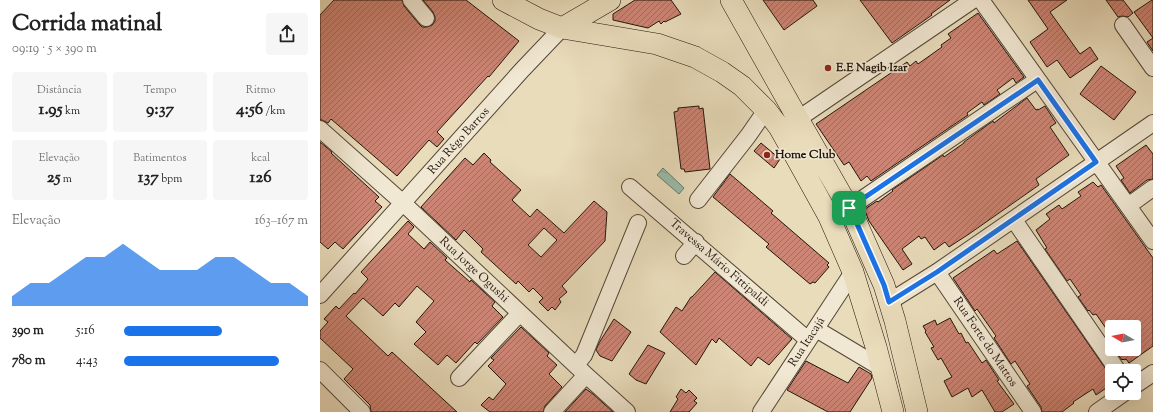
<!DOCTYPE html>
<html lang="pt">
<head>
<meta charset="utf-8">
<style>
	body { margin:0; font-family:"Sorts Mill Goudy",serif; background:#f6f6f6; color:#222; height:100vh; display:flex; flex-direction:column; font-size:15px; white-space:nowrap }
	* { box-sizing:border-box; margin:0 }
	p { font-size:13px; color:#767676 }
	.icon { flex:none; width:22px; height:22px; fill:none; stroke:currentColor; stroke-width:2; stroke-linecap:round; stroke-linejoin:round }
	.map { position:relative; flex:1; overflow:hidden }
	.details { display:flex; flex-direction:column; background:#fff; width:320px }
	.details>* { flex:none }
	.needle { width:26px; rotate:279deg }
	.tools { position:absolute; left:785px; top:320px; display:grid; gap:8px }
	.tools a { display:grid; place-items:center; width:36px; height:36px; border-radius:4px; background:#fff; box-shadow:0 4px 16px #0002; font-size:20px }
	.pin { position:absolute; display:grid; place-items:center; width:34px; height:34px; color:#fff; margin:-17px; border-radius:8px; box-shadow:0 2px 6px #0006 }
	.round { display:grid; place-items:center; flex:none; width:42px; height:42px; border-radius:4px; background:#f6f6f6 }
	.headline { display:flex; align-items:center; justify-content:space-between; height:68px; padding:0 12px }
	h1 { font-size:22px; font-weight:700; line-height:30px }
	.stats { display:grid; grid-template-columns:repeat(3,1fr); gap:6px; height:68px; padding:4px 12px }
	.stats div { display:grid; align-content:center; border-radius:4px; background:#f6f6f6; text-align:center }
	.stats b { font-size:17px; font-weight:700 }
	.stats small { font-size:11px; font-weight:400 }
	.stats p { font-size:11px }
	.chart { height:112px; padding:8px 12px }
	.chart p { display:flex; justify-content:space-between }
	.chart svg { width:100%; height:72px; margin-top:4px; fill:#1a73e8; opacity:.7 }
	ul { padding:0 12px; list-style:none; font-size:13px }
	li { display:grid; grid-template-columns:64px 48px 1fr; align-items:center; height:30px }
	li i { height:10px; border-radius:5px; background:#1a73e8 }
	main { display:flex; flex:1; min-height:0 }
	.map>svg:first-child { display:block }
	.water { fill:url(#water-ripples); stroke:#6a796a }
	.building { fill:url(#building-hatch); stroke:#23140b; fill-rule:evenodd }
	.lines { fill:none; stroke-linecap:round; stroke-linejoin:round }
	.minor-casing { stroke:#544637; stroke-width:18 }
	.major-casing { stroke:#23140b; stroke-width:22 }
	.minor { stroke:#f1e8d3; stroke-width:16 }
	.major { stroke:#e9dcbb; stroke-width:21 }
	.route-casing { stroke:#fff; stroke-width:8 }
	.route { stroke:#1a73e8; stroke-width:5 }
	.poi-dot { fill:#8f2418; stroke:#f1e8d3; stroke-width:1.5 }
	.labels { text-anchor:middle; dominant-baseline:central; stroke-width:3; stroke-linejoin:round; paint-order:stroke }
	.poi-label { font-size:12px; font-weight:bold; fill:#23140b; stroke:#f1e8d3; text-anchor:start }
	.street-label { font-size:12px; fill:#23140b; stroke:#f1e8d3 }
</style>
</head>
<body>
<main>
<section class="details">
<div class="headline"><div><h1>Corrida matinal</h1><p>09:19 · 5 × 390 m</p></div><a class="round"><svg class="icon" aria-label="share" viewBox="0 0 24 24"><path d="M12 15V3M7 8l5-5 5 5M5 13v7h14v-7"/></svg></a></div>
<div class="stats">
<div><p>Distância</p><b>1.95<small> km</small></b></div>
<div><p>Tempo</p><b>9:37</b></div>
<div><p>Ritmo</p><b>4:56<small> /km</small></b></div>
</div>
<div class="stats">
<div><p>Elevação</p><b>25<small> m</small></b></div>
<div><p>Batimentos</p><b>137<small> bpm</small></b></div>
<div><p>kcal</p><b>126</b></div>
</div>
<div class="chart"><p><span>Elevação</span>163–167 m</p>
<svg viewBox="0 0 160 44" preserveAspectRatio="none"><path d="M0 44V38L10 30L20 30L30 22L40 14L50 14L60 6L70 14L80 22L90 22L100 22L110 14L120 14L130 22L140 30L150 30L160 38V44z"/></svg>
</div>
<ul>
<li><b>390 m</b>5:16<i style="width:53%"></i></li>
<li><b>780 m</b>4:43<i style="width:84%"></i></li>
</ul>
</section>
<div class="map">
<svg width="833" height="412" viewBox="0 0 833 412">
	<defs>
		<pattern id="water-ripples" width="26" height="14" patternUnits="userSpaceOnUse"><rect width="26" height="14" fill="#99bcaa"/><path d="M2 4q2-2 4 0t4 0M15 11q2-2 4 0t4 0" fill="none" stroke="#84a191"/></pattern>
		<pattern id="building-hatch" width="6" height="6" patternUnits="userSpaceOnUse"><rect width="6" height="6" fill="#cd8575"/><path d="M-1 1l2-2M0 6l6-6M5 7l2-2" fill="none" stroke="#a66c5e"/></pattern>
	</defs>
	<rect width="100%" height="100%" fill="#e9dcbb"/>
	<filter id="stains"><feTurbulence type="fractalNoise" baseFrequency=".005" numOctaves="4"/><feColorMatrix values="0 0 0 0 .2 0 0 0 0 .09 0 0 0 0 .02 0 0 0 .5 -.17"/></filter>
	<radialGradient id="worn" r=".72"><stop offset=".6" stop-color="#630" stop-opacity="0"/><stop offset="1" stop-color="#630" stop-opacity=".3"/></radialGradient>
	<path class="water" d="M 343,168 L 364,188 L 359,194 L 337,175 Z"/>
	<path class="building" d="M 14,0 L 82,0 L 84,6 L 99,24 L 102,27 L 107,27 L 112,25 L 115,21 L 115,17 L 113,12 L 103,0 L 146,0 L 199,41 L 169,77 L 168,76 L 117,132 L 124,139 L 117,147 L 109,140 L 77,176 L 11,119 L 8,123 L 2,120 L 0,120 L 0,15 Z
		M 315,0 L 351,0 L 361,14 L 345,22 L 344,21 L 341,24 L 339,21 L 328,28 L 293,20 L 293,14 Z
		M 443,0 L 493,0 L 497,6 L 464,30 Z
		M 540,0 L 630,0 L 611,14 L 612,15 L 572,43 Z
		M 708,0 L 747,0 L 730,12 L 760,54 L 770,47 L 778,59 L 750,78 L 737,60 L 727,67 L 710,42 L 728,29 Z
		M 786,0 L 803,0 L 813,13 L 808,17 L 803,16 L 798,17 Z
		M 832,0 L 833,0 L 833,51 L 827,42 L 833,38 L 814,12 Z
		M 658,13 L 704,77 L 696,83 L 693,78 L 677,90 L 680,94 L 664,105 L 662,102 L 647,113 L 648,115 L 551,181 L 547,176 L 541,181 L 529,162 L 524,165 L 496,124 L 587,62 L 590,66 L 596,61 L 598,64 L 622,47 L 621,45 L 631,38 L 628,34 Z
		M 781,66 L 816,92 L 794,120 L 760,94 Z
		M 707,98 L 716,110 L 718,109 L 718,110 L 725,106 L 736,123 L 730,127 L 749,155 L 716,179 L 719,185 L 649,234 L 629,247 L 625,242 L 614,250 L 605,237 L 601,239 L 599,236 L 582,249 L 592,264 L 583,270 L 549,221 L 545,211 L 545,209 L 557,201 L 558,202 L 573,191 L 572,190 L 623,155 L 624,157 L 644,143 L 644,142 L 673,121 L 674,123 Z
		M 379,106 L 379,109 L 383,108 L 390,169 L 365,172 L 364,169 L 361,169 L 354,112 L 358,111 L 358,108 Z
		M 0,142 L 12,152 L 11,153 L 59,197 L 55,201 L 62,207 L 23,249 L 15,242 L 8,249 L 0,242 Z
		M 441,143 L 460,159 L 454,168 L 434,151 Z
		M 826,145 L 833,154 L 833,179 L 827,180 L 810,193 L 801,180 L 804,178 L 796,166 Z
		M 164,153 L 171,160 L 170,162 L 201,190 L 192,200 L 210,217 L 217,209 L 244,233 L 274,201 L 287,212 L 285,241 L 242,286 L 247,292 L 239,299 L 241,302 L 235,310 L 232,307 L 228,311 L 219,302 L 223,298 L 213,288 L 209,292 L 198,281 L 196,284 L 161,252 L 163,249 L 144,230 L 136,240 L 101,207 L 145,158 L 153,165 ZM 224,228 L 237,240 L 221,257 L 208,245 Z
		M 410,174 L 453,211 L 451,213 L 509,263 L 507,265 L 509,267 L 495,283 L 493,282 L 490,284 L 446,247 L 449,244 L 393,197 Z
		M 773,182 L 778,187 L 781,185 L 833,258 L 833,346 L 809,363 L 806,359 L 804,360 L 803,359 L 802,360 L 794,349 L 814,349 L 814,327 L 792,327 L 792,337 L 776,314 L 773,315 L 769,310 L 768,311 L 758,297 L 761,295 L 750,279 L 747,281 L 725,249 L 727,248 L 716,230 L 730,219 L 726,214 L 739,205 L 742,209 L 761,196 L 758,192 Z
		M 88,221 L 94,227 L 88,234 L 104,249 L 110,242 L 127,258 L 125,260 L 150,282 L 151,280 L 175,302 L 172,306 L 183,317 L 157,344 L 155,342 L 136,363 L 127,355 L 118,365 L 94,344 L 106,332 L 96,322 L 114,301 L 97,286 L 79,307 L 75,303 L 63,316 L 43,298 L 26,316 L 68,356 L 72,352 L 137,412 L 51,412 L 50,405 L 24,379 L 33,369 L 0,338 L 0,331 L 8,322 L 4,319 L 16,306 L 19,309 L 34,293 L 35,294 L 48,279 L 41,272 Z
		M 697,241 L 792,378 L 792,384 L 776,395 L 773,389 L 753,402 L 754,403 L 742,412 L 722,412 L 721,407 L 707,386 L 710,384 L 695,361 L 691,364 L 674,338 L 676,336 L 657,309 L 655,311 L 633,278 L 674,250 L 677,254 Z
		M 395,272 L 472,339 L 449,365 L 438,357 L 431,366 L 399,338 L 396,343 L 392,339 L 376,365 L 340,332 L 356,307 L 362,311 L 371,297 L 372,297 Z
		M 630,318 L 639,334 L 641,333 L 646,343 L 648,342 L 662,363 L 666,360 L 679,380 L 677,381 L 694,404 L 682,412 L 675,412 L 662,390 L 652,397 L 648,388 L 632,397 L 624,381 L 632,377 L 621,358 L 618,360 L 611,348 L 614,347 L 605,332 L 606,331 L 603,326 L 615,320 L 617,325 Z
		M 294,319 L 311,332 L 292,361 L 280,356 L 276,350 L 279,343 Z
		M 201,327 L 229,353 L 227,356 L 237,365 L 229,374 L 242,387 L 225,406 L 223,412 L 170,412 L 161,405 L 169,397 L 173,400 L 186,384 L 168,366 L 174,360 L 171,358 Z
		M 328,345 L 345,353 L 326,384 L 316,380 L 309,374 Z
		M 486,361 L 528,383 L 539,367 L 551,374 L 552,378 L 530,412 L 508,412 L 467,390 Z
		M 266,389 L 273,394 L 293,412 L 245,412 Z
		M 361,389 L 366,393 L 369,390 L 377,398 L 374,401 L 377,403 L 369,412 L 350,412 L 358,399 L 356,397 Z"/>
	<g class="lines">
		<g class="minor-casing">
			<path id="minor" d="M 91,0 L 106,18
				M 661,0 L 833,241
				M 803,25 L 833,68
				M 478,119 L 653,0
				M 0,129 L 83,203 L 266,375 L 307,412
				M 310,187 L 488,340
				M 378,200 L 428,136 L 446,110
				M 808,206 L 833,188
				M 529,208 L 717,80
				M 694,220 L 798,371
				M 364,256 L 376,242
				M 617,272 L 713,412
				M 0,295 L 202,70 L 242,28
				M 569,302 L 617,272 L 833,123
				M 496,329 L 563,369
				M 256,365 L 264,355 L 318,223
				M 0,370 L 42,412
				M 139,378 L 200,313
				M 814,386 L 833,373
				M 232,412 L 266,375
				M 441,412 L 533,272
				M 777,412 L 804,393"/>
		</g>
		<g class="major-casing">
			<path id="major" d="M 183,0 L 219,19 L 242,28 L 337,44 L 375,57 L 402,72 L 422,86 L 446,110 L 459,127 L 477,159 L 509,217 L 533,272 L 556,347 L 573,412
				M 411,0 L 478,119 L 534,217 L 564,285 L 575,321 L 597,412
				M 242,28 L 290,0"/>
		</g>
		<use href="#minor" class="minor"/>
		<use href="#major" class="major"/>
	</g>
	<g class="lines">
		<g class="route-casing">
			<path id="route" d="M 718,80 L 776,162 L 617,272 L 569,302 L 564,285 L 534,217 L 529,208 Z"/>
		</g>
		<use href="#route" class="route"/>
	</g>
	<g class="poi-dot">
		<circle cx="508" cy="68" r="4"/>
		<circle cx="447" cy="155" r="4"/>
	</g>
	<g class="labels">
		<g class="poi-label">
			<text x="516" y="68">E.E Nagib Izar</text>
			<text x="455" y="155">Home Club</text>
		</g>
		<g class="street-label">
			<text transform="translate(139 141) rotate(-48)">Rua Rêgo Barros</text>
			<text transform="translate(399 263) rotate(41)">Travessa Mário Fittipaldi</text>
			<text transform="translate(154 270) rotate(43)">Rua Jorge Ogushi</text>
			<text transform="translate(487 342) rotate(-57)">Rua Itacajá</text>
			<text transform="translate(665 342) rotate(56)">Rua Forte do Mattos</text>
		</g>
	</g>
	<rect width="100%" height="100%" filter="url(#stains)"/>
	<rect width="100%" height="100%" fill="url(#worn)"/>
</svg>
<div class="tools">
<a><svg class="needle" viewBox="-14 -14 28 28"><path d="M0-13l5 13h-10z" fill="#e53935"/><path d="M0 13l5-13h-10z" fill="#767676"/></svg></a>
<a><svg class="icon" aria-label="locate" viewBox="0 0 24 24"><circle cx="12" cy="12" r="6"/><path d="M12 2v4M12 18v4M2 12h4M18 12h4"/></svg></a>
</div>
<div class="pin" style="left:529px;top:208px;background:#1e9e55"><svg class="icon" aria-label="arrive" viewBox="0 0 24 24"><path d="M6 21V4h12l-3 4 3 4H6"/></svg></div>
</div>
</main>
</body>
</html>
